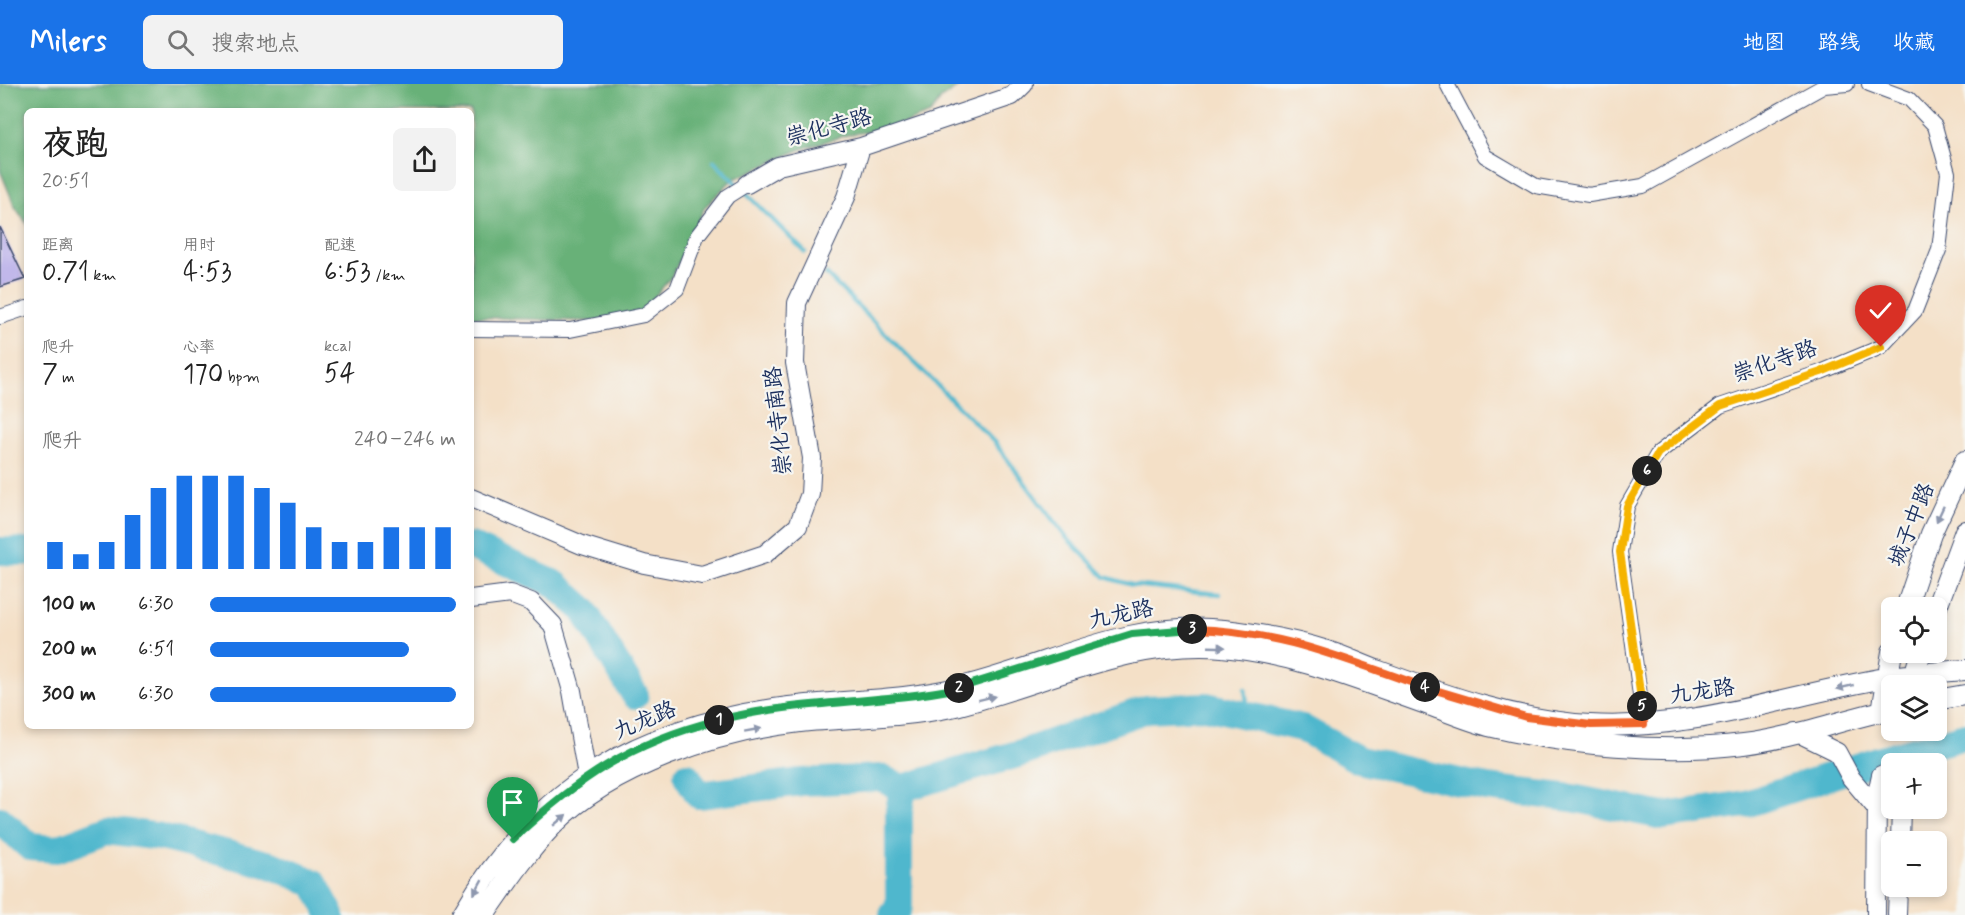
<!DOCTYPE html>
<html lang="zh">
<head>
<meta charset="utf-8">
<style>
	body { margin:0; font-family:Mynerve,"LXGW WenKai TC",sans-serif; background:#f2f2f2; color:#222; height:100vh; display:flex; flex-direction:column; font-size:22px; white-space:nowrap }
	* { box-sizing:border-box; margin:0 }
	p { font-size:20px; color:#767676 }
	.icon { flex:none; width:33px; height:33px; fill:none; stroke:currentColor; stroke-width:2; stroke-linecap:round; stroke-linejoin:round }
	.map { position:relative; flex:1; overflow:hidden }
	.details { position:absolute; left:24px; top:24px; width:450px; height:621px; display:flex; flex-direction:column; background:#fff; border-radius:9px; box-shadow:0 3px 9px #0003 }
	.details>* { flex:none }
	.fabs { position:absolute; left:1881px; top:513px; display:grid; gap:12px }
	.fabs a { display:grid; place-items:center; width:66px; height:66px; border-radius:9px; background:#fff; box-shadow:0 3px 9px #0003; font-size:30px }
	.pin { position:absolute; display:grid; place-items:center; width:51px; height:51px; color:#fff; margin:-62px -26px; border-radius:50% 50% 50% 0; rotate:-45deg; box-shadow:0 0 6px #0007 }
	.pin .icon { rotate:45deg }
	.km { position:absolute; width:30px; height:30px; margin:-15px; border-radius:50%; background:#222; color:#fff; font-size:16px; line-height:30px; text-align:center }
	.round { display:grid; place-items:center; flex:none; width:63px; height:63px; border-radius:9px; background:#f2f2f2 }
	.overview { display:flex; align-items:center; justify-content:space-between; height:102px; padding:0 18px }
	h1 { font-size:33px; font-weight:600; line-height:45px }
	.metrics { display:grid; grid-template-columns:repeat(3,1fr); gap:9px; height:102px; padding:6px 18px }
	.metrics div { display:grid; align-content:center }
	.metrics b { font-size:26px; font-weight:600 }
	.metrics small { font-size:16px; font-weight:400 }
	.metrics p { font-size:16px }
	.chart { height:168px; padding:12px 18px }
	.chart p { display:flex; justify-content:space-between }
	.chart svg { width:100%; height:108px; margin-top:6px; stroke:#1a73e8; stroke-width:6 }
	ul { padding:0 18px; list-style:none; font-size:20px }
	li { display:grid; grid-template-columns:96px 72px 1fr; align-items:center; height:45px }
	li i { height:15px; border-radius:8px; background:#1a73e8 }
	header { display:flex; align-items:center; gap:36px; box-sizing:border-box; height:84px; padding:0 30px; background:#1a73e8; color:#fff }
	header strong { font-size:28px }
	nav { display:flex; gap:33px; margin-inline-start:auto; font-size:21px }
	.search { width:420px; height:54px; background:#f2f2f2; display:flex; align-items:center; gap:15px; box-sizing:border-box; padding:0 21px; border-radius:9px; color:#767676; font-size:22px }
	.map>svg:first-child { display:block }
	.forest { fill:#68b178; stroke:#42706b; stroke-width:1.5 }
	.lines { fill:none; stroke-linecap:round; stroke-linejoin:round }
	.stream { stroke:#4fb7cd; stroke-width:4.5 }
	.river { stroke:#4fb7cd; stroke-width:28 }
	.building { fill:#ab9fe7 }
	.minor-casing { stroke:#3c4a6e; stroke-width:16 }
	.tertiary-casing { stroke:#3c4a6e; stroke-width:20 }
	.secondary-casing { stroke:#3c4a6e; stroke-width:22 }
	.minor { stroke:#fff; stroke-width:14 }
	.tertiary { stroke:#fff; stroke-width:18 }
	.secondary { stroke:#fff; stroke-width:20 }
	.oneway { fill:#8d97ae }
	.split-1-casing { stroke:#fff; stroke-width:12 }
	.split-2-casing { stroke:#fff; stroke-width:12 }
	.split-3-casing { stroke:#fff; stroke-width:12 }
	.split-4-casing { stroke:#fff; stroke-width:12 }
	.split-5-casing { stroke:#fff; stroke-width:12 }
	.split-6-casing { stroke:#fff; stroke-width:12 }
	.split-7-casing { stroke:#fff; stroke-width:12 }
	.split-1 { stroke:#22a559; stroke-width:8 }
	.split-2 { stroke:#22a559; stroke-width:8 }
	.split-3 { stroke:#22a559; stroke-width:8 }
	.split-4 { stroke:#f0652b; stroke-width:8 }
	.split-5 { stroke:#f0652b; stroke-width:8 }
	.split-6 { stroke:#f5b400; stroke-width:8 }
	.split-7 { stroke:#f5b400; stroke-width:8 }
	.labels { text-anchor:middle; dominant-baseline:central; stroke-width:4.5; stroke-linejoin:round; paint-order:stroke }
	.street-label { font-size:22px; fill:#1b2f5e; stroke:#f6f6f2 }
</style>
</head>
<body>
<header>
<strong>Milers</strong>
<div class="search"><svg class="icon" aria-label="search" viewBox="0 0 24 24"><circle cx="10" cy="10" r="6"/><path d="M15 15l6 6"/></svg>搜索地点</div>
<nav><a>地图</a><a>路线</a><a>收藏</a></nav>
</header>
<div class="map">
<svg width="1965" height="831" viewBox="0 0 1965 831">
	<rect width="100%" height="100%" fill="#f6f6f2"/>
	<filter id="ink" filterUnits="userSpaceOnUse"><feTurbulence type="fractalNoise" baseFrequency=".0167" numOctaves="2"/><feDisplacementMap in="SourceGraphic" scale="12" xChannelSelector="R" yChannelSelector="G"/><feConvolveMatrix kernelMatrix="1 2 1 2 8 2 1 2 1" color-interpolation-filters="sRGB"/></filter>
	<filter id="wash" filterUnits="userSpaceOnUse"><feTurbulence type="fractalNoise" baseFrequency=".008" numOctaves="4" result="noise"/><feDisplacementMap in="SourceGraphic" scale="24" xChannelSelector="R" yChannelSelector="G"/><feGaussianBlur stdDeviation="1.35" result="paint"/><feColorMatrix in="noise" values="0 0 0 0 0 0 0 0 0 0 0 0 0 0 0 0 0 1.4 0 .05"/><feComposite in="paint" operator="in"/></filter>
	<g filter="url(#wash)">
		<rect width="100%" height="100%" fill="#f4e0c7"/>
		<path class="forest" d="M 0,0 L 962,0 L 941,15 L 930,30 L 894,43 L 843,52 L 799,66 L 732,96 L 705,123 L 672,192 L 638,233 L 606,238 L 471,233 L 471,27 L 27,27 L 27,140 L 15,123 L 0,86 Z"/>
		<g class="lines">
			<path class="stream" d="M 714,77 L 805,168
				M 826,190 L 995,359 L 1065,452 L 1105,493 L 1132,501 L 1219,510
				M 1245,605 L 1249,632"/>
			<path class="river" d="M 471,462 L 555,500 L 583,525 L 635,611
				M 0,467 L 27,468
				M 687,692 L 699,711 L 801,698 L 881,694 L 903,704 L 1028,667 L 1147,625 L 1206,622 L 1302,644 L 1359,676 L 1487,704 L 1572,714 L 1664,732 L 1746,720 L 1884,674 L 1965,652
				M 0,736 L 30,763 L 57,765 L 107,746 L 161,753 L 271,781 L 314,799 L 331,831
				M 893,831 L 899,823 L 899,727 L 903,704"/>
		</g>
		<g id="blocks">
			<path class="building" d="M 0,143 L 25,195 L 0,203 Z"/>
		</g>
	</g>
	<g filter="url(#ink)">
		<use href="#blocks" fill-opacity="0" stroke="#3c4a6e" stroke-width="1.5"/>
		<g class="lines">
			<g class="minor-casing">
				<path id="minor" d="M 1447,0 L 1485,72 L 1536,102 L 1589,111 L 1643,102 L 1824,2 L 1847,0
					M 0,233 L 27,224
					M 471,245 L 570,246 L 644,231 L 677,205 L 697,152 L 728,112 L 747,100
					M 1644,640 L 1620,468 L 1627,422 L 1658,369 L 1720,322 L 1821,288 L 1881,263 L 1915,227 L 1939,166 L 1948,89 L 1935,42 L 1909,15 L 1869,0"/>
			</g>
			<g class="tertiary-casing">
				<path id="tertiary" d="M 747,100 L 778,82 L 861,63 L 1012,12 L 1024,0
					M 471,414 L 582,461 L 644,480 L 702,491 L 765,470 L 798,442 L 810,410 L 812,374 L 795,279 L 797,219 L 846,113 L 861,63
					M 471,515 L 510,510 L 531,518 L 553,541 L 572,607 L 587,692
					M 1796,648 L 1837,668 L 1851,694 L 1877,725
					M 1900,758 L 1901,724
					M 1876,831 L 1877,709 L 1881,691 L 1892,686
					M 1897,831 L 1898,802"/>
			</g>
			<g class="secondary-casing">
				<path id="secondary" d="M 1906,524 L 1931,450 L 1965,377
					M 1936,525 L 1965,447
					M 1911,602 L 1921,568
					M 1936,616 L 1965,611
					M 1882,627 L 1892,568
					M 462,831 C 536,701 643,641 789,623 C 845,616 902,617 957,604 C 1047,583 1128,535 1224,546 C 1258,550 1293,556 1327,567 C 1344,572 1362,581 1379,587 C 1447,612 1518,637 1590,641 C 1691,647 1787,611 1885,594 C 1911,590 1938,588 1965,586
					M 484,831 C 506,800 527,768 553,741 C 611,682 719,647 800,638 C 850,633 901,634 951,623 C 1040,602 1127,555 1222,563 C 1295,569 1363,598 1432,622 C 1451,629 1470,637 1489,642 C 1568,661 1664,670 1744,660 C 1794,654 1843,635 1892,625"/>
			</g>
			<use href="#minor" class="minor"/>
			<use href="#tertiary" class="tertiary"/>
			<use href="#secondary" class="secondary"/>
		</g>
		<defs><path id="oneway-solid" d="M-6-.8H1V-3.2L6.5 0L1 3.2V.8H-6Z" transform="scale(1.5)"/></defs>
		<g class="oneway">
			<use href="#oneway-solid" transform="translate(1940 430) rotate(115)"/>
			<use href="#oneway-solid" transform="translate(1217 563) rotate(2)"/>
			<use href="#oneway-solid" transform="translate(1845 603) rotate(167)"/>
			<use href="#oneway-solid" transform="translate(987 614) rotate(-14)"/>
			<use href="#oneway-solid" transform="translate(753 646) rotate(-10)"/>
			<use href="#oneway-solid" transform="translate(560 736) rotate(-40)"/>
			<use href="#oneway-solid" transform="translate(478 803) rotate(119)"/>
		</g>
	</g>
	<g class="lines" filter="url(#ink)">
		<g class="split-1-casing">
			<path id="split-1" d="M 513,755 C 578,694 631,658 719,636"/>
		</g>
		<g class="split-2-casing">
			<path id="split-2" d="M 719,636 C 798,616 880,620 959,604"/>
		</g>
		<g class="split-3-casing">
			<path id="split-3" d="M 959,604 L 1132,550 L 1192,545"/>
		</g>
		<g class="split-4-casing">
			<path id="split-4" d="M 1192,545 C 1281,547 1343,575 1425,603"/>
		</g>
		<g class="split-5-casing">
			<path id="split-5" d="M 1425,603 L 1526,633 L 1591,641 L 1644,640 L 1642,622"/>
		</g>
		<g class="split-6-casing">
			<path id="split-6" d="M 1642,622 L 1620,468 L 1627,422 L 1647,387"/>
		</g>
		<g class="split-7-casing">
			<path id="split-7" d="M 1647,387 L 1658,369 L 1720,322 L 1821,288 L 1881,263"/>
		</g>
		<use href="#split-1" class="split-1"/>
		<use href="#split-2" class="split-2"/>
		<use href="#split-3" class="split-3"/>
		<use href="#split-4" class="split-4"/>
		<use href="#split-5" class="split-5"/>
		<use href="#split-6" class="split-6"/>
		<use href="#split-7" class="split-7"/>
	</g>
	<g class="labels">
		<g class="street-label">
			<text transform="translate(829 44) rotate(-15)">崇化寺路</text>
			<text transform="translate(1775 278) rotate(-19)">崇化寺路</text>
			<text transform="translate(779 337) rotate(-96)">崇化寺南路</text>
			<text transform="translate(1912 441) rotate(-68)">城子中路</text>
			<text transform="translate(1121 531) rotate(-12)">九龙路</text>
			<text transform="translate(1702 608) rotate(-8)">九龙路</text>
			<text transform="translate(645 637) rotate(-23)">九龙路</text>
		</g>
	</g>
</svg>
<div class="fabs">
<a><svg class="icon" aria-label="locate" viewBox="0 0 24 24"><circle cx="12" cy="12" r="6"/><path d="M12 2v4M12 18v4M2 12h4M18 12h4"/></svg></a>
<a><svg class="icon" aria-label="layers" viewBox="0 0 24 24"><path d="M12 4l9 5-9 5-9-5zM3 14l9 5 9-5"/></svg></a>
<a>+</a>
<a>−</a>
</div>
<div class="pin" style="left:513px;top:755px;background:#1e9e55"><svg class="icon" aria-label="arrive" viewBox="0 0 24 24"><path d="M6 21V4h12l-3 4 3 4H6"/></svg></div>
<div class="pin" style="left:1881px;top:263px;background:#d93025"><svg class="icon" aria-label="check" viewBox="0 0 24 24"><path d="M5 12l5 5 9-10"/></svg></div>
<b class="km" style="left:719px;top:636px">1</b>
<b class="km" style="left:959px;top:604px">2</b>
<b class="km" style="left:1192px;top:545px">3</b>
<b class="km" style="left:1425px;top:603px">4</b>
<b class="km" style="left:1642px;top:622px">5</b>
<b class="km" style="left:1647px;top:387px">6</b>
<section class="details">
<div class="overview"><div><h1>夜跑</h1><p>20:51</p></div><a class="round"><svg class="icon" aria-label="share" viewBox="0 0 24 24"><path d="M12 15V3M7 8l5-5 5 5M5 13v7h14v-7"/></svg></a></div>
<div class="metrics">
<div><p>距离</p><b>0.71<small> km</small></b></div>
<div><p>用时</p><b>4:53</b></div>
<div><p>配速</p><b>6:53<small> /km</small></b></div>
</div>
<div class="metrics">
<div><p>爬升</p><b>7<small> m</small></b></div>
<div><p>心率</p><b>170<small> bpm</small></b></div>
<div><p>kcal</p><b>54</b></div>
</div>
<div class="chart"><p><span>爬升</span>240–246 m</p>
<svg viewBox="0 0 160 44" preserveAspectRatio="none"><path d="M5 44V33M15 44V38M25 44V33M35 44V22M45 44V11M55 44V6M65 44V6M75 44V6M85 44V11M95 44V17M105 44V27M115 44V33M125 44V33M135 44V27M145 44V27M155 44V27"/></svg>
</div>
<ul>
<li><b>100 m</b>6:30<i style="width:100%"></i></li>
<li><b>200 m</b>6:51<i style="width:81%"></i></li>
<li><b>300 m</b>6:30<i style="width:100%"></i></li>
</ul>
</section>
</div>
</body>
</html>
